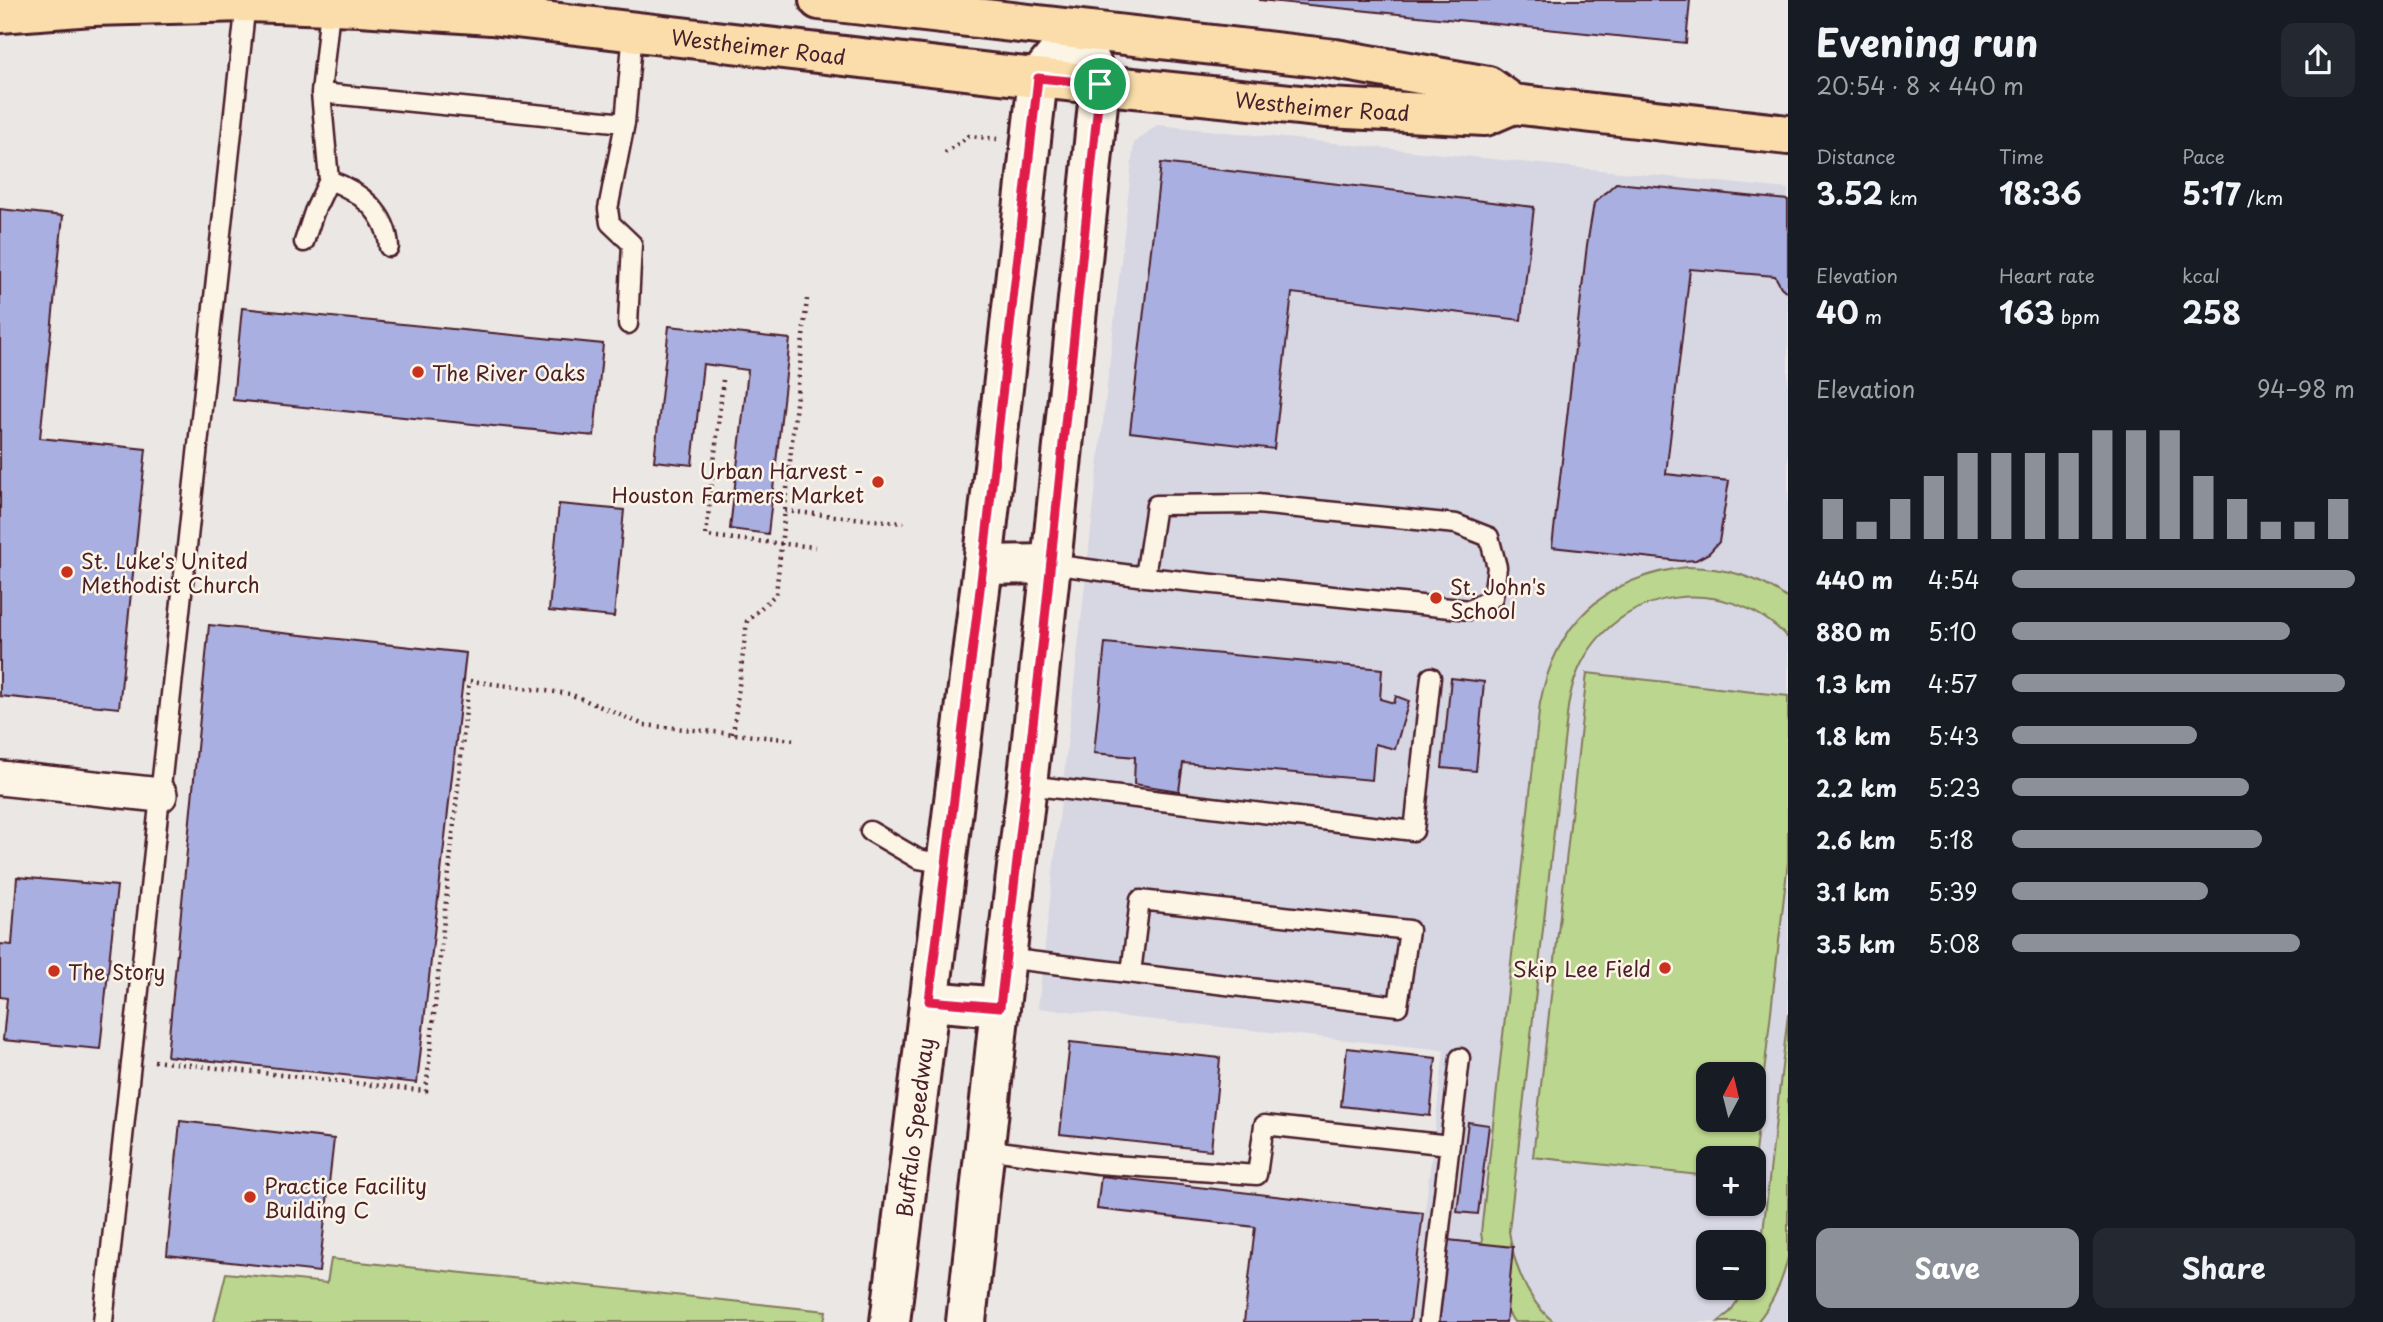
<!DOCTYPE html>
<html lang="en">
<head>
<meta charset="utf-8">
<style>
	body { margin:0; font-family:"Playpen Sans",sans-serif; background:#242831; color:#f1f3f6; height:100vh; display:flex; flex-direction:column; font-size:26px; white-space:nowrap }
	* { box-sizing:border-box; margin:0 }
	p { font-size:23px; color:#9ea1a6 }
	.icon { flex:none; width:38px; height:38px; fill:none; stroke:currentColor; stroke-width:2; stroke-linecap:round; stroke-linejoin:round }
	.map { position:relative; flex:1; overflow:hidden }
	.details { display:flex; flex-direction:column; background:#171b24; width:595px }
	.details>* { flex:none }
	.needle { width:46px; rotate:7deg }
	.controls { position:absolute; left:1696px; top:1062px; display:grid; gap:14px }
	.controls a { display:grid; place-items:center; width:70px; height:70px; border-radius:14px; background:#171b24; box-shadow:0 2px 5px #0004; font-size:35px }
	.pin { position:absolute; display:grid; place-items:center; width:60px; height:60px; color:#fff; margin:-30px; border:4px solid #fff; border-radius:50%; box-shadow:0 2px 7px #0007 }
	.round { display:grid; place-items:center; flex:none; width:74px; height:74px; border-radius:14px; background:#242831 }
	.overview { display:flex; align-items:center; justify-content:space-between; height:119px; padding:0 28px }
	h1 { font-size:38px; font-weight:700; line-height:52px }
	.figures { display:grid; grid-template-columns:repeat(3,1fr); gap:10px; height:119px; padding:7px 28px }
	.figures div { display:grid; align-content:center }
	.figures b { font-size:30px; font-weight:700 }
	.figures small { font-size:19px; font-weight:400 }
	.figures p { font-size:19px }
	.chart { height:196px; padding:14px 28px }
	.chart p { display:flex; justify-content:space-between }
	.chart svg { width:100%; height:126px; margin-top:7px; stroke:#8c9099; stroke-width:6 }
	.action { display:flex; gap:14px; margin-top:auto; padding:14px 28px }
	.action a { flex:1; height:80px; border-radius:14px; background:#8c9099; color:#fff; font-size:28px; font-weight:700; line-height:80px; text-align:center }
	.action a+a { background:#242831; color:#f1f3f6 }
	ul { padding:0 28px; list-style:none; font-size:23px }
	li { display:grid; grid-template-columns:112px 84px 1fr; align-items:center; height:52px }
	li i { height:18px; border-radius:9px; background:#8c9099 }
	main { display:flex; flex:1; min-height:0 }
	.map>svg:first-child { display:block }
	.built { fill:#d7d6e3; fill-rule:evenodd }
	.green { fill:#bbd68e; stroke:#827a5c; stroke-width:2; fill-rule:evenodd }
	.building { fill:#a9b0e1; stroke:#4a1f2b; stroke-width:2 }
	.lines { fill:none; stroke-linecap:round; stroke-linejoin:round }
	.lane-casing { stroke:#4a1f2b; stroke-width:23 }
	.street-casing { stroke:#4a1f2b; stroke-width:38 }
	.secondary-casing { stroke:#4a1f2b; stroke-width:44 }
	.primary-casing { stroke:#4a1f2b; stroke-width:44 }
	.path { stroke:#4a1f2b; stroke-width:4.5; stroke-dasharray:2 5; stroke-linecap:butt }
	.lane { stroke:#fcf5e5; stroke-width:18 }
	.street { stroke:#fcf5e5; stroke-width:33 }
	.secondary { stroke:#fcf5e5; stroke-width:38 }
	.primary { stroke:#faddab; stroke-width:38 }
	.route-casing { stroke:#fff; stroke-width:14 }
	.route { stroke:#e11d48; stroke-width:9 }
	.poi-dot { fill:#c8321e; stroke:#fcf5e5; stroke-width:2.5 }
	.labels { text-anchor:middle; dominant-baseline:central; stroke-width:5; stroke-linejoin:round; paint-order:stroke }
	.street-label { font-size:21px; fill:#4a1f2b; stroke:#fcf5e5 }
	.poi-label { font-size:21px; fill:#4a1f2b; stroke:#fcf5e5; text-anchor:start }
</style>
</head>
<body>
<main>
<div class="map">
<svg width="1788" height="1322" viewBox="0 0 1788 1322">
	<rect width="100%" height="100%" fill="#ebe7e4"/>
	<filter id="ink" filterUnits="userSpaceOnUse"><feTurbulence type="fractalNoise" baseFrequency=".0143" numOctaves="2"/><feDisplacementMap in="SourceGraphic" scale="14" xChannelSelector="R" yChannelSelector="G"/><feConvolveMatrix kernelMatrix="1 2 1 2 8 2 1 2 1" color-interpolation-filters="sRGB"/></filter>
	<g filter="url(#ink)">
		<path class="built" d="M 1157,125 L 1788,189 L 1788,1322 L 1412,1322 L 1444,1050 L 1038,1008 L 1134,143 ZM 1708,1074 L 1754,1074 L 1754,1120 L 1708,1120 ZM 1708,1158 L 1754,1158 L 1754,1204 L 1708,1204 ZM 1708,1242 L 1754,1242 L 1754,1288 L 1708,1288 Z"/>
		<path class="green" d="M 1687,567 C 1725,568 1758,576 1788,599 L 1788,638 C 1727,572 1614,586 1578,671 C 1573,682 1570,694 1568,707 L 1509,1231 C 1514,1266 1526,1299 1554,1322 L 1514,1322 C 1496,1295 1485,1265 1481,1233 L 1540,703 C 1556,622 1605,577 1687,567 Z
			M 1587,673 L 1788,696 L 1788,861 L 1754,1162 L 1754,1158 L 1708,1158 L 1708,1176 L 1533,1157 ZM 1754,1074 L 1754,1120 L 1708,1120 L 1708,1074 Z
			M 1788,1014 L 1788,1257 C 1783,1280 1773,1303 1757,1322 L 1718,1322 L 1730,1312 L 1746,1288 L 1754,1288 L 1754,1273 L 1762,1241 Z
			M 331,1259 L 826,1311 L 824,1322 L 214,1322 L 226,1273 L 327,1283 Z"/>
		<path class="building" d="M 1259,0 L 1690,0 L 1686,43 Z
			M 1161,163 L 1534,207 L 1521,320 L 1292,293 L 1274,449 L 1130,432 Z
			M 1616,183 L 1788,200 L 1788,293 L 1781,287 L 1775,276 L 1690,269 L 1666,474 L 1729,481 L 1719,542 L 1709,553 L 1696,560 L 1681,561 L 1552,547 L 1587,245 L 1594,203 Z
			M 0,209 L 63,216 L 40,438 L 146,449 L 119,708 L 0,696 Z
			M 242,308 L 603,344 L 594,436 L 233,400 Z
			M 669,326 L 790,339 L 768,534 L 730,529 L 748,370 L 703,364 L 692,465 L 654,461 Z
			M 559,504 L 624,510 L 614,617 L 549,611 Z
			M 209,625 L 466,653 L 417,1083 L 167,1056 Z
			M 1105,643 L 1382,669 L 1380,699 L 1394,703 L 1396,696 L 1409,701 L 1395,749 L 1375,744 L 1372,780 L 1183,763 L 1179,791 L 1134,784 L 1135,757 L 1094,753 Z
			M 1451,678 L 1484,682 L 1476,771 L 1442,768 Z
			M 17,877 L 117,886 L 100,1049 L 3,1040 L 7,998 L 0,997 L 0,944 L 12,945 Z
			M 1070,1042 L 1220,1058 L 1211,1150 L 1060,1134 Z
			M 1347,1048 L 1436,1058 L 1430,1116 L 1341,1106 Z
			M 180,1121 L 334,1139 L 319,1272 L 167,1255 Z
			M 1468,1122 L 1489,1125 L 1478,1214 L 1457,1212 Z
			M 1101,1176 L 1423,1213 L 1410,1322 L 1244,1322 L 1255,1227 L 1097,1209 Z
			M 1448,1240 L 1513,1247 L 1506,1322 L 1439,1322 Z"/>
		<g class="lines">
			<g class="lane-casing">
				<path id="lane" d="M 331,0 L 321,93 L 625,123 L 633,31
					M 625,123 L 608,209 L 610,223 L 632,244 L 628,324
					M 329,180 C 360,191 387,213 389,247
					M 304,242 L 314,212 L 329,180 L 321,93
					M 1051,564 L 1145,577 L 1470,610 L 1493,597 L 1497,567 L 1489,537 L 1456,524 L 1257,504 L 1156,505 L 1145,577
					M 1027,785 L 1414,831 L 1431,677
					M 870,831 L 918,859 L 946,864
					M 1005,958 L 1398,1006 L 1409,930 L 1140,900 L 1131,973
					M 984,1149 L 1098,1164 L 1257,1175 L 1264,1125 L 1450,1145
					M 103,1322 L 246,2
					M 1429,1322 L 1460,1058"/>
			</g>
			<g class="street-casing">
				<path id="street" d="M 0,778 L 160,795"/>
			</g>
			<g class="secondary-casing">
				<g id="secondary">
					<path d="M 983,565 L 1051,564"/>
					<path d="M 929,1001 L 1000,1007"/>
					<path id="s1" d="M 890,1322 L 983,565 L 1038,78 L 1077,30"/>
					<path d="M 966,1322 L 1000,1007 L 1027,785 L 1051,564 L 1100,84 L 1077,30"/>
				</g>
			</g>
			<g class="primary-casing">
				<g id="primary">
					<path d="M 819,0 L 1335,59 L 1488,86 L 1513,104 L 1788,135"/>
					<path id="s2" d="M 0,13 L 92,6 L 246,2 L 360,6 L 491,15 L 1008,75 L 1328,108 L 1485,116 L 1513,104"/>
				</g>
			</g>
			<path class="path" d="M 945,153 L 969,136 L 997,139
				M 723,380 L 706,536 L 815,547
				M 785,511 L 904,523
				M 463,680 L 570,694 L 644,725 L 795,740
				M 733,734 L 747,621 L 776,594 L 807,299
				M 154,1061 L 426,1091 L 469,681"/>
			<use href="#lane" class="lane"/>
			<use href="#street" class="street"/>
			<use href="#secondary" class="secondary"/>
			<use href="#primary" class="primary"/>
		</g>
	</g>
	<g class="lines" filter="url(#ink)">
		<g class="route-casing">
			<path id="route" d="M 1038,78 L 1100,84 L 1043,638 L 1000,1007 L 929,1001 L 983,565 Z"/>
		</g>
		<use href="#route" class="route"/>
	</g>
	<g class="poi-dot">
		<circle cx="418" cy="372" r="7"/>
		<circle cx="878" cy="482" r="7"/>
		<circle cx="67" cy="572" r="7"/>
		<circle cx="1436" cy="598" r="7"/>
		<circle cx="1665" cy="968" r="7"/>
		<circle cx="54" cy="971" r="7"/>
		<circle cx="250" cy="1197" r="7"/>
	</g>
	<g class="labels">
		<g class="street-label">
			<text stroke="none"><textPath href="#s2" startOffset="761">Westheimer Road</textPath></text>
			<text stroke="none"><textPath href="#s2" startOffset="1328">Westheimer Road</textPath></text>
			<text stroke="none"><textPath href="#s1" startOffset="196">Buffalo Speedway</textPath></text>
		</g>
		<g class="poi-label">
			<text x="432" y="372">The River Oaks</text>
			<text x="864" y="470" text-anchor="end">Urban Harvest -<tspan x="864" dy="24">Houston Farmers Market</tspan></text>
			<text x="81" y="560">St. Luke's United<tspan x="81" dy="24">Methodist Church</tspan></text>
			<text x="1450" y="586">St. John's<tspan x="1450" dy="24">School</tspan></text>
			<text x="1651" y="968" text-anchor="end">Skip Lee Field</text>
			<text x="68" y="971">The Story</text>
			<text x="264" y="1185">Practice Facility<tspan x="264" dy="24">Building C</tspan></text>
		</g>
	</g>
</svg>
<div class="controls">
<a><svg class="needle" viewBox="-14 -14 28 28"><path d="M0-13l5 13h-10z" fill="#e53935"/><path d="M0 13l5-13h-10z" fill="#9ea1a6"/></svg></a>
<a>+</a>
<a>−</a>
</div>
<div class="pin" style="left:1100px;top:84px;background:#1e9e55"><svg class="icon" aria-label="arrive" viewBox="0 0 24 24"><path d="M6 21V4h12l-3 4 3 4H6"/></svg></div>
</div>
<section class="details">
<div class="overview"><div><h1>Evening run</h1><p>20:54 · 8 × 440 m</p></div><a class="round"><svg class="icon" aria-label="share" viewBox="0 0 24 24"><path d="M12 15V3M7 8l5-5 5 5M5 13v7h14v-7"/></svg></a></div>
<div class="figures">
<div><p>Distance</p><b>3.52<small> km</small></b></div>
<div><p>Time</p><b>18:36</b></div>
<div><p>Pace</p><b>5:17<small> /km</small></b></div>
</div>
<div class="figures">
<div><p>Elevation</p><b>40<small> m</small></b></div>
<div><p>Heart rate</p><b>163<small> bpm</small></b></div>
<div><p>kcal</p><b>258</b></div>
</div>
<div class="chart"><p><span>Elevation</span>94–98 m</p>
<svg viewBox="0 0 160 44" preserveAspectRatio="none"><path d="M5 44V30M15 44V38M25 44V30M35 44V22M45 44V14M55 44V14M65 44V14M75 44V14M85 44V6M95 44V6M105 44V6M115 44V22M125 44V30M135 44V38M145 44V38M155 44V30"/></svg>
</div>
<ul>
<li><b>440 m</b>4:54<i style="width:100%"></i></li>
<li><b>880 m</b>5:10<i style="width:81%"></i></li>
<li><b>1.3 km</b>4:57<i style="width:97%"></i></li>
<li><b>1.8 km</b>5:43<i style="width:54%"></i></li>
<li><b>2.2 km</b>5:23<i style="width:69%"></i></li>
<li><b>2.6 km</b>5:18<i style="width:73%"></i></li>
<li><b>3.1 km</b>5:39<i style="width:57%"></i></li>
<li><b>3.5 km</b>5:08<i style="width:84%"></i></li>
</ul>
<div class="action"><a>Save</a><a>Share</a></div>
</section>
</main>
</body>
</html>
